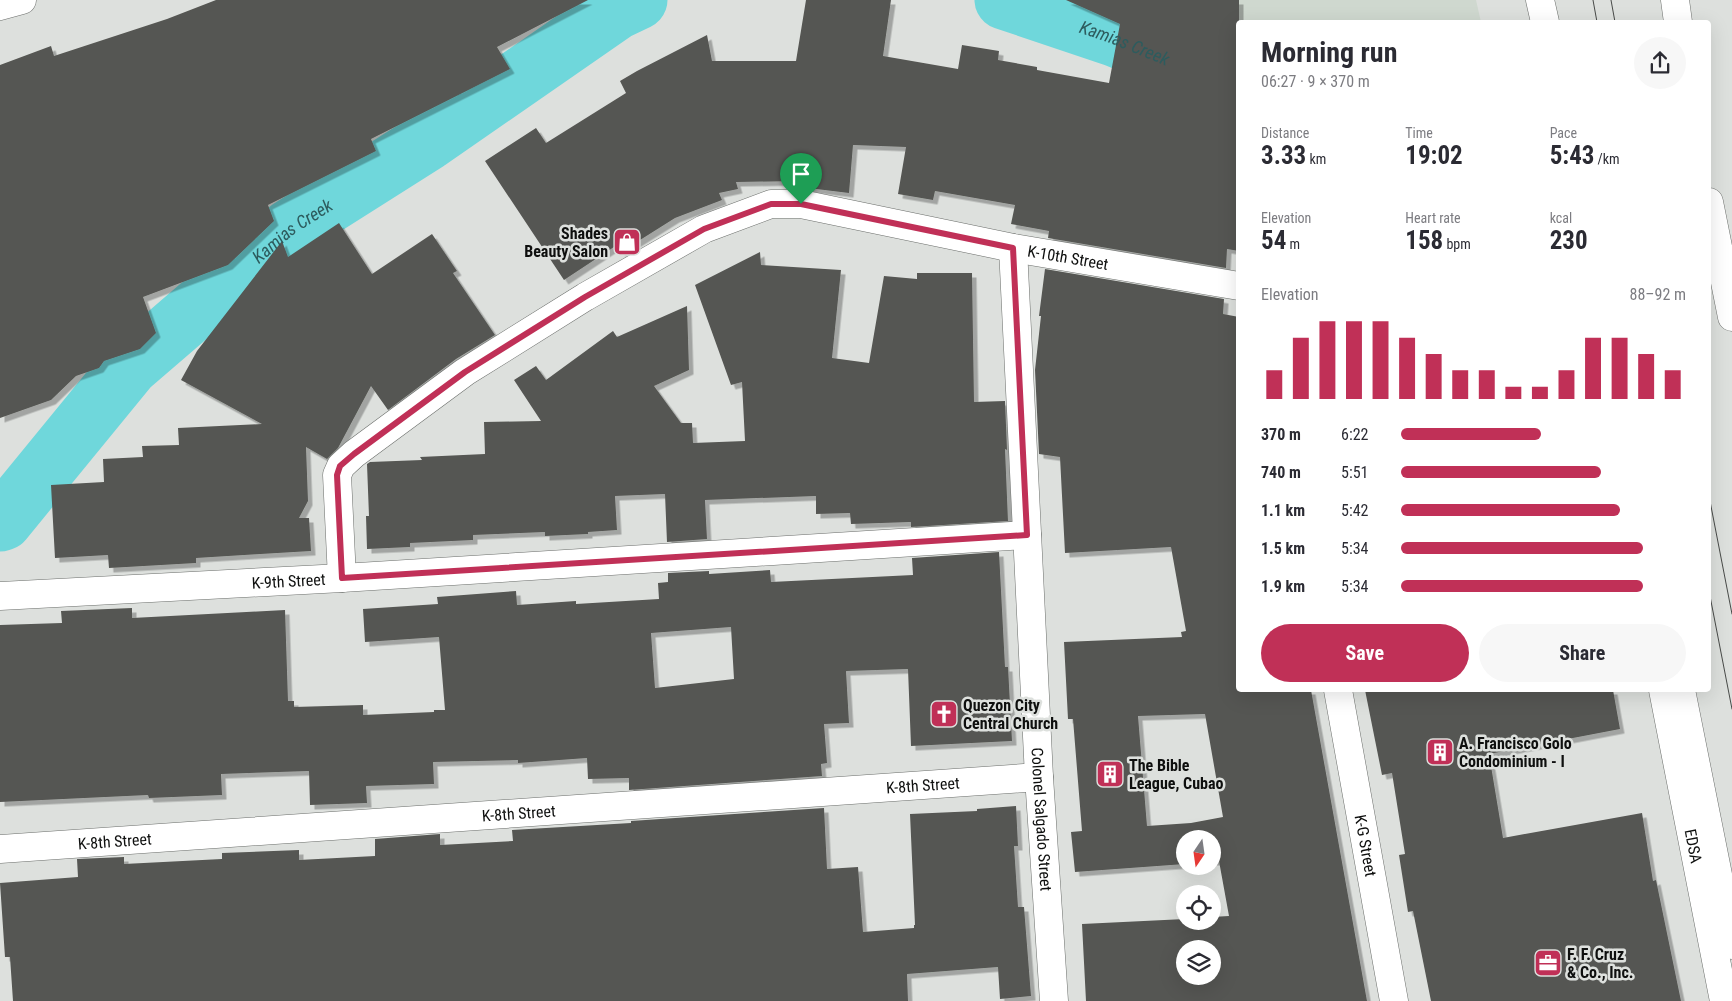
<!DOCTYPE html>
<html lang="en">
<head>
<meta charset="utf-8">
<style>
	body { margin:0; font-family:"Roboto Condensed",sans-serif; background:#f7f7f7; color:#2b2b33; height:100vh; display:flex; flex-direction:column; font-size:19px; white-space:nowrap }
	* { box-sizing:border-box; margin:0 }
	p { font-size:16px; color:#7c7c81 }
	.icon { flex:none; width:28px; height:28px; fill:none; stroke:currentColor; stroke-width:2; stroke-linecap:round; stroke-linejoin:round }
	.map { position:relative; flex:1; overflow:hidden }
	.details { position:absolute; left:1236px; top:20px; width:475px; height:672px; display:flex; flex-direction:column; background:#fff; border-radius:5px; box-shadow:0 5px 20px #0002 }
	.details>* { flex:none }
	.needle { width:32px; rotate:193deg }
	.controls { position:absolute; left:1176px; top:830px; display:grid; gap:10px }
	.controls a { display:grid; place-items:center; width:45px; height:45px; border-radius:50%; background:#fff; box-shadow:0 5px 20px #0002; font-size:25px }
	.pin { position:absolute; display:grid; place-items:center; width:42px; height:42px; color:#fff; margin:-51px -21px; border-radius:50% 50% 50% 0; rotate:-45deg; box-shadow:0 0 5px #0007 }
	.pin .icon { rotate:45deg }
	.round { display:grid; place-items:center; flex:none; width:52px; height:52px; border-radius:26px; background:#f7f7f7 }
	.overview { display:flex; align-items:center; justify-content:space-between; height:85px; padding:0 25px }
	h1 { font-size:28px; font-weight:700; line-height:38px }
	.stats { display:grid; grid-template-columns:repeat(3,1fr); gap:8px; height:85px; padding:5px 25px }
	.stats div { display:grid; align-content:center }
	.stats b { font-size:25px; font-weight:700 }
	.stats small { font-size:14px; font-weight:400 }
	.stats p { font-size:14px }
	.chart { height:140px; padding:10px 25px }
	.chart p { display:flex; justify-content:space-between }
	.chart svg { width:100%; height:90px; margin-top:5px; stroke:#c03057; stroke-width:6 }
	.button { display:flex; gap:10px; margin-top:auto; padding:10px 25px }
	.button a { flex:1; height:58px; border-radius:30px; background:#c03057; color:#fff; font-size:20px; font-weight:700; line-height:58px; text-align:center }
	.button a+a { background:#f7f7f7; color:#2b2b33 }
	ul { padding:0 25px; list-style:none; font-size:16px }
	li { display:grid; grid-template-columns:80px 60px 1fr; align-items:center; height:38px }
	li i { height:12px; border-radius:6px; background:#c03057 }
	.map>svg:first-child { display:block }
	.built { fill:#cfd8cf }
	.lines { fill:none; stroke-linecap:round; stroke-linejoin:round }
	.river { stroke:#6fd7db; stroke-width:59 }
	.building { fill:#555652; fill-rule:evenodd; filter:url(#shadow) }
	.minor-casing { stroke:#6b6e6b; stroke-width:29 }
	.primary-casing { stroke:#6b6e6b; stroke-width:29 }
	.trunk-casing { stroke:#6b6e6b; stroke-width:29 }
	.minor { stroke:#fff; stroke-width:28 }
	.primary { stroke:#fff; stroke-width:28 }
	.trunk { stroke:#fff; stroke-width:28 }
	.tram { stroke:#484a48; stroke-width:1 }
	.route-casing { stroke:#fff; stroke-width:10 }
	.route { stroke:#c03057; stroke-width:6 }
	.labels { text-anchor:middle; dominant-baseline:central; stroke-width:5; stroke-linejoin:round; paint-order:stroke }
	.poi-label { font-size:16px; font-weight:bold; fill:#0e0f0e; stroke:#dde0dd; text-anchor:start }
	.street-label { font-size:16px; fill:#0e0f0e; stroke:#dde0dd }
	.water-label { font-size:18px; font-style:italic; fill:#2d5c5e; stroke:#dde0dd }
</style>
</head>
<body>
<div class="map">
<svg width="1732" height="1001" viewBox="0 0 1732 1001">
	<defs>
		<filter id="shadow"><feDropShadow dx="4.5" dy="4.5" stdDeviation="0" flood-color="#0004"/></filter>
	</defs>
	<rect width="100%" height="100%" fill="#dde0dd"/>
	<path class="built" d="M 1039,0 L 1476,0 L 1481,22 L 1239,22 L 1169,50 Z"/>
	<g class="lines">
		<g class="river">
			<path id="s1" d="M 1004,0 L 1114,37 L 1180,64 L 1191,70"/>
			<path id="s2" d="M 0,522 L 3,521 L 129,367 L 289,229 L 428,141 L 617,10 L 638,0"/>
		</g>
	</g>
	<path class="building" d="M 216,0 L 588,0 L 497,47 L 510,69 L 371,139 L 376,151 L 268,205 L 274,221 L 228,265 L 143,297 L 156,333 L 140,349 L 104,361 L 99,368 L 76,376 L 51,400 L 0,418 L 0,65 L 51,46 L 54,56 L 167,19 Z
		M 806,0 L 891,0 L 883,56 L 958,69 L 962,45 L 999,51 L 998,60 L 1037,67 L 1037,70 L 1109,83 L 1120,24 L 1066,0 L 1239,0 L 1239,251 L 1227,249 L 1226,268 L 1048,238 L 1049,231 L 1011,224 L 1015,205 L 935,191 L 933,200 L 898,194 L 906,147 L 853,145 L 849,193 L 800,187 L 801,181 L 736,182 L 738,189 L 719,193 L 722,200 L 675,218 L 621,252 L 617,245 L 564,280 L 485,161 L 536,128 L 546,143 L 626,93 L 620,81 L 637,71 L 707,35 L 712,61 L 796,61 Z
		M 339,223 L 372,274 L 432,234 L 457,271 L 453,273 L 495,335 L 456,359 L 388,410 L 371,386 L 338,448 L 327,459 L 306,447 L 308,501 L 299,518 L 309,518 L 311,551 L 196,558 L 196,563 L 109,568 L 108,555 L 55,558 L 51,485 L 104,482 L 103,459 L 143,457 L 142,446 L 179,445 L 178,428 L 262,424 L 181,380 L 197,351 L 282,241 L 288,257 Z
		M 760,252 L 761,265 L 841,270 L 832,358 L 869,363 L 884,276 L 917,279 L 917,273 L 972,273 L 974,402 L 1005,401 L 1007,450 L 1005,449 L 1008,521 L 911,527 L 911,522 L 851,524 L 850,513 L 816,514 L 816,496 L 705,500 L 707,539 L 667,542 L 665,494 L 615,496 L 617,530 L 588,532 L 588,534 L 545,536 L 545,532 L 473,535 L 473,540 L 410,543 L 410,547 L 367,549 L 366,516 L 369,516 L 367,464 L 370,462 L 422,460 L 420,457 L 485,454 L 484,422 L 541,421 L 514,380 L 536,366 L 546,380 L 613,331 L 617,337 L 687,306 L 689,370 L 654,386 L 681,423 L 692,423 L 693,443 L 745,441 L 742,382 L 731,385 L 695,285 Z
		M 1045,269 L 1224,299 L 1223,314 L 1239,317 L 1239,690 L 1311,690 L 1367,1001 L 1086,1001 L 1082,924 L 1185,919 L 1185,921 L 1212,921 L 1212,917 L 1229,916 L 1219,861 L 1212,861 L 1212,839 L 1185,839 L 1185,864 L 1075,872 L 1071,832 L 1082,831 L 1073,719 L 1068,719 L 1064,642 L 1182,637 L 1181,632 L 1186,631 L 1171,547 L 1065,553 L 1060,457 L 1039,454 L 1035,370 L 1041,316 L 1039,316 ZM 1205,714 L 1223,817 L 1191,823 L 1147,826 L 1138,716 ZM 1185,949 L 1212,949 L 1212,976 L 1185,976 Z
		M 999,552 L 1005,667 L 1008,667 L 1012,741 L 911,746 L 908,669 L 846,671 L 849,723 L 824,724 L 827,763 L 821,764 L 822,776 L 629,790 L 629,778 L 588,779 L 587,758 L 518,763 L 518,760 L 433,762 L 434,784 L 366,786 L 367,803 L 310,805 L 309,771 L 221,774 L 222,795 L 149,798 L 148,795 L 0,802 L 0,625 L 62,623 L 61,611 L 132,608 L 132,618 L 285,610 L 288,701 L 294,701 L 294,707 L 363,705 L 363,715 L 434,712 L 434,710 L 445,710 L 439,637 L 365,642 L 363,609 L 438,604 L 437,597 L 516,591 L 517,605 L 576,601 L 576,604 L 659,599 L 658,583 L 668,582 L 668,573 L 709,571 L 709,574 L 770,570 L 771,582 L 913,575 L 912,558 ZM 731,627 L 734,679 L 655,688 L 651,633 Z
		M 1365,690 L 1613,690 L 1620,729 L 1489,754 L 1503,838 L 1642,813 L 1653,881 L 1656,880 L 1681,1001 L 1431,1001 L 1413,911 L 1408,912 L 1399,855 L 1405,854 L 1392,773 L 1382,775 Z
		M 1016,806 L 1018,846 L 1014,846 L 1018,907 L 1024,907 L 1031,996 L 1000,999 L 998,967 L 907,974 L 908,1001 L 13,1001 L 10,957 L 5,957 L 0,883 L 78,877 L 77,859 L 124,857 L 124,864 L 222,859 L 222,853 L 299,850 L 299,860 L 375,856 L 375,839 L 440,834 L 440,845 L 513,841 L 512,830 L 631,823 L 631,821 L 824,808 L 827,869 L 858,867 L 863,932 L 914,928 L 914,925 L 915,925 L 910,814 L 977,811 L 977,809 Z"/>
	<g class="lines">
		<g class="minor-casing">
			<g id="minor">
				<path d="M 0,6 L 22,0"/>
				<path id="s3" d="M 1013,248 L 1039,777 L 1054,1001"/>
				<path id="s4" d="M 342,578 L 337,475 L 341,466 L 354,454 L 465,372 L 585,297 L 704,229 L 771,204 L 801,204 L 1013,248 L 1239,286"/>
				<path id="s5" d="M 0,596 L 342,578 L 1027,535"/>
				<path id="s6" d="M 1338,690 L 1394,1001"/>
				<path id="s7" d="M 0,849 L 1039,777"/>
			</g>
		</g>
		<g class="primary-casing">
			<g id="primary">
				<path id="s8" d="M 1663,690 L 1724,1001"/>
			</g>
		</g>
		<g class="trunk-casing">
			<path id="trunk" d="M 1540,0 L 1545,22
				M 1675,0 L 1678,22
				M 1709,202 L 1732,317
				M 1681,690 L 1732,945"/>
		</g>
		<use href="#minor" class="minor"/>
		<use href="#primary" class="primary"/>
		<use href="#trunk" class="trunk"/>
		<path class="tram" d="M 1593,0 L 1597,22
			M 1611,0 L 1615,22
			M 1709,496 L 1732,614
			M 1709,591 L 1732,709"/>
	</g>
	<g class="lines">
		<g class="route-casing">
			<path id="route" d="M 771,204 L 801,204 L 1013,248 L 1027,535 L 342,578 L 337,475 L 340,466 L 354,454 L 465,372 L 585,297 L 704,229 Z"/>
		</g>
		<use href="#route" class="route"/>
	</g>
	<defs>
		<g id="shop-square" transform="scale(1.4375)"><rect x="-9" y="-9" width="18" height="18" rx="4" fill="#c03057" stroke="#dde0dd"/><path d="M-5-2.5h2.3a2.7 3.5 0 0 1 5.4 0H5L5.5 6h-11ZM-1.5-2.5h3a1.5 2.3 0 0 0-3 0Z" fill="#fff"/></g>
		<g id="church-square" transform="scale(1.4375)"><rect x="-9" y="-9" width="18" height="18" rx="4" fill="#c03057" stroke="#dde0dd"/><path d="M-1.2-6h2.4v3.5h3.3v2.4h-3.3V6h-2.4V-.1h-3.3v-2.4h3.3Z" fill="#fff"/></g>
		<g id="building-square" transform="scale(1.4375)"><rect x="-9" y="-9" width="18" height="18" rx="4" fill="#c03057" stroke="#dde0dd"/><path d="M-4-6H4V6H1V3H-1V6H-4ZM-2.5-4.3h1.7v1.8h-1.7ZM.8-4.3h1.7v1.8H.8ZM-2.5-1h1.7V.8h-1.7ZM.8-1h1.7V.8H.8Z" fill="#fff"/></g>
		<g id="office-square" transform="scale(1.4375)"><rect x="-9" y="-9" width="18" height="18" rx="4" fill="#c03057" stroke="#dde0dd"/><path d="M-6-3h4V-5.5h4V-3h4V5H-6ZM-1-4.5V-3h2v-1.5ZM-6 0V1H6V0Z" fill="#fff"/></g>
	</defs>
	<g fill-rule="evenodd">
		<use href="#shop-square" x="627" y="242"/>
		<use href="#church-square" x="944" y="714"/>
		<use href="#building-square" x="1440" y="752"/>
		<use href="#building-square" x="1110" y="774"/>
		<use href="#office-square" x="1548" y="963"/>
	</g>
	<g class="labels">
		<g class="poi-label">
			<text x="608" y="233" text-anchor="end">Shades<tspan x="608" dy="18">Beauty Salon</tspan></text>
			<text x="963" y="705">Quezon City<tspan x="963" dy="18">Central Church</tspan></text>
			<text x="1459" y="743">A. Francisco Golo<tspan x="1459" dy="18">Condominium - I</tspan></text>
			<text x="1129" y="765">The Bible<tspan x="1129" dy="18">League, Cubao</tspan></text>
			<text x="1567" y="954">F. F. Cruz<tspan x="1567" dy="18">&amp; Co., Inc.</tspan></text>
		</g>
		<g class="street-label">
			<text stroke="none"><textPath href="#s4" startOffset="921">K-10th Street</textPath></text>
			<text stroke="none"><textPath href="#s5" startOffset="289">K-9th Street</textPath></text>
			<text stroke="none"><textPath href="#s7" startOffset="925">K-8th Street</textPath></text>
			<text stroke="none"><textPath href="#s7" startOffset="520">K-8th Street</textPath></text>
			<text stroke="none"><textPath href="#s3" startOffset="572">Colonel Salgado Street</textPath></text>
			<text stroke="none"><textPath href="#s7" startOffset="115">K-8th Street</textPath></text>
			<text stroke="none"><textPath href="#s6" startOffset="158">K-G Street</textPath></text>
			<text stroke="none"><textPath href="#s8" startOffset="159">EDSA</textPath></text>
		</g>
		<g class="water-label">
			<text stroke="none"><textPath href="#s1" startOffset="128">Kamias Creek</textPath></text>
			<text stroke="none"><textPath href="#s2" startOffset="415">Kamias Creek</textPath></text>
		</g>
	</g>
</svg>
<div class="controls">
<a><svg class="needle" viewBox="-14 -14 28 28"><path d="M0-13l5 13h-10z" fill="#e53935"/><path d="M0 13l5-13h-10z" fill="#7c7c81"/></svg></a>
<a><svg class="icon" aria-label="locate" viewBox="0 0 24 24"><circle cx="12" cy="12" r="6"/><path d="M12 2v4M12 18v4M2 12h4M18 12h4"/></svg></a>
<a><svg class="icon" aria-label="layers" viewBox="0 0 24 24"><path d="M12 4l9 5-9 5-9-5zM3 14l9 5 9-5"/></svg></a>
</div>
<div class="pin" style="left:801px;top:204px;background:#1e9e55"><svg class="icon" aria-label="arrive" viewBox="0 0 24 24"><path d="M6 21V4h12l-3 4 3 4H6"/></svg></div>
<section class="details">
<div class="overview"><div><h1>Morning run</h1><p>06:27 · 9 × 370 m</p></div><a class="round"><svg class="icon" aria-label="share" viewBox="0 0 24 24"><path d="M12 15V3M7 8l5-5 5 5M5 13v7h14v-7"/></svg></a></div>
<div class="stats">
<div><p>Distance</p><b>3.33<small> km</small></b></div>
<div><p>Time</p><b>19:02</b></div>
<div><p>Pace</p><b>5:43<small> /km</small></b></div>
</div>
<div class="stats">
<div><p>Elevation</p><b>54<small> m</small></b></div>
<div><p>Heart rate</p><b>158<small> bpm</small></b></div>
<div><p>kcal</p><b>230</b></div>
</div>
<div class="chart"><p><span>Elevation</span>88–92 m</p>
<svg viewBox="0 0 160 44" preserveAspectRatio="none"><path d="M5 44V30M15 44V14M25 44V6M35 44V6M45 44V6M55 44V14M65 44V22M75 44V30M85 44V30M95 44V38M105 44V38M115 44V30M125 44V14M135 44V14M145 44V22M155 44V30"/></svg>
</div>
<ul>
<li><b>370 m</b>6:22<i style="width:49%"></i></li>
<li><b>740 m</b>5:51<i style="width:70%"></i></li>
<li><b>1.1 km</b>5:42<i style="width:77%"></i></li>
<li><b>1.5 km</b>5:34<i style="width:85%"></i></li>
<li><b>1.9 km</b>5:34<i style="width:85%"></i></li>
</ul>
<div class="button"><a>Save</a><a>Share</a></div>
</section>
</div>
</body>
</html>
